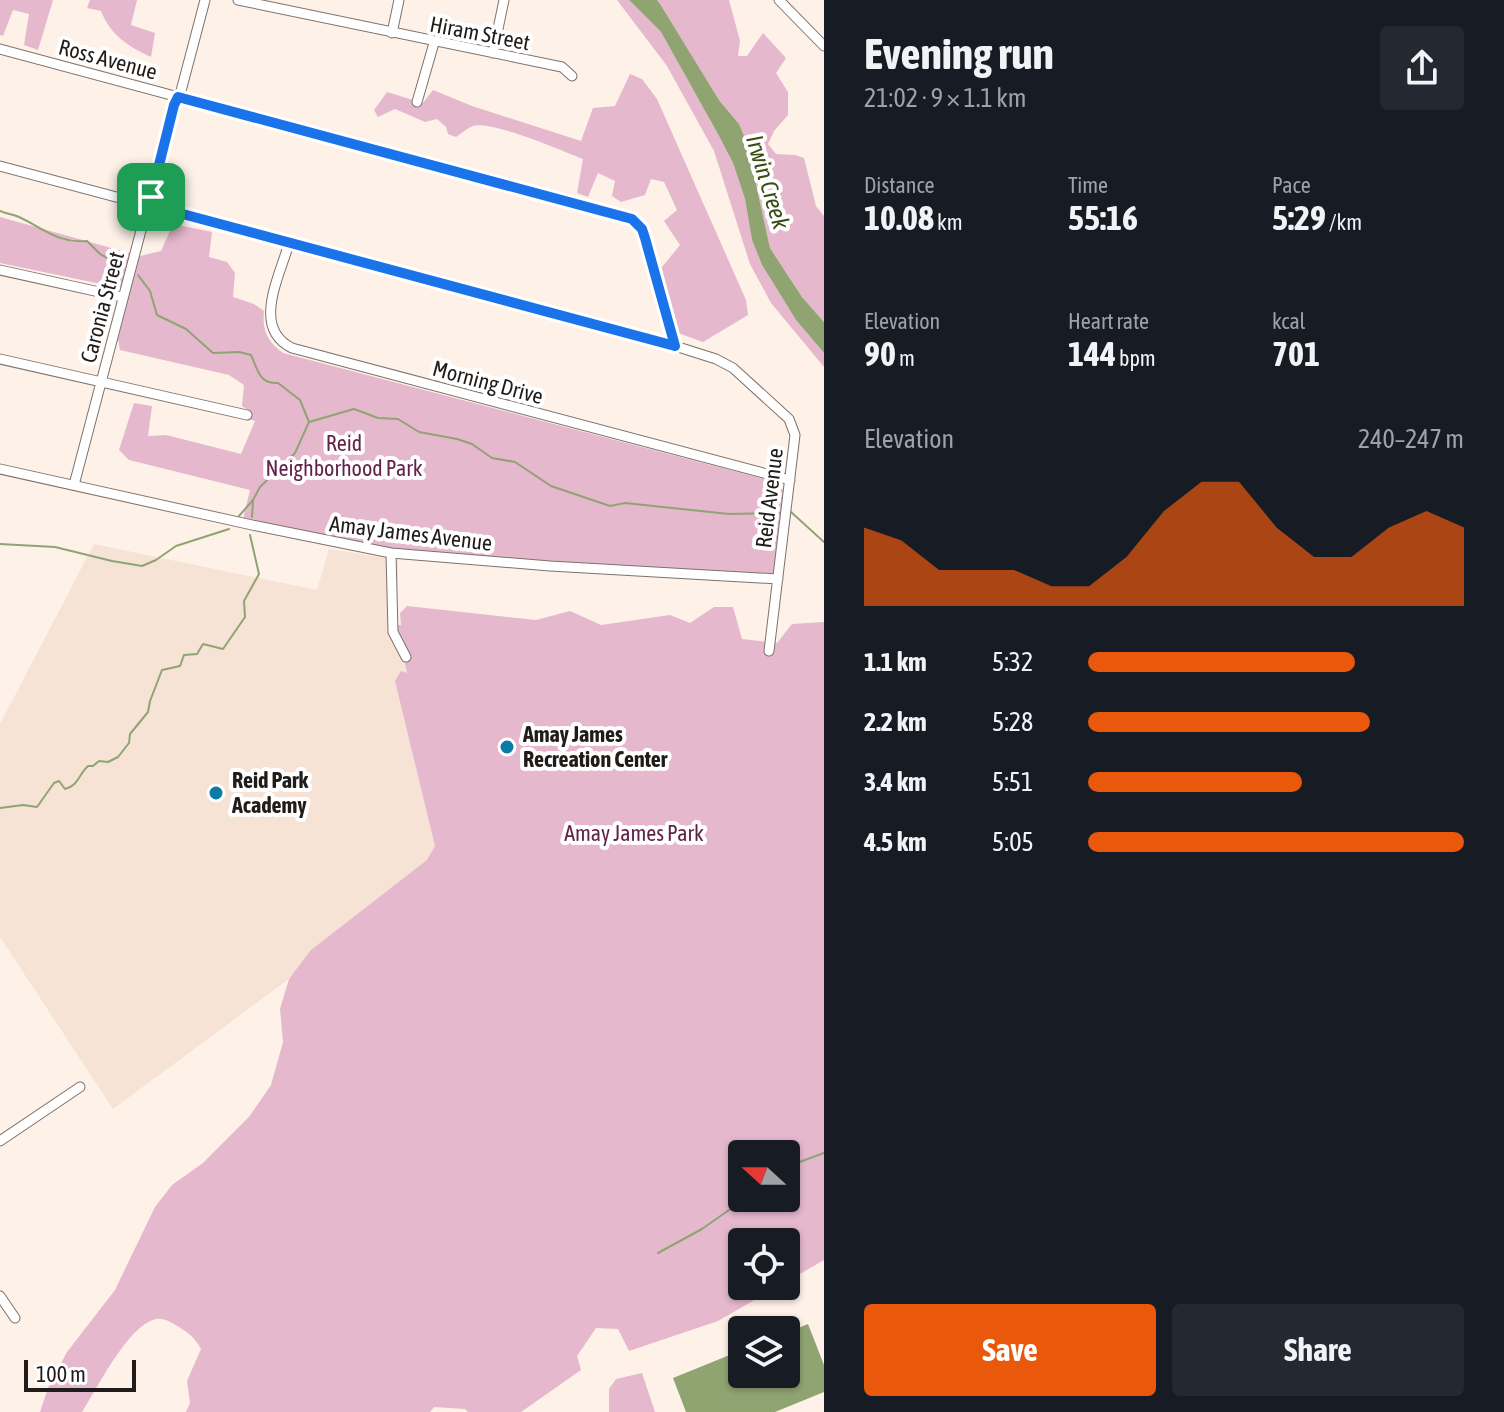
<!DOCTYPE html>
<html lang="en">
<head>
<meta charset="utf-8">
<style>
	body { margin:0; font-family:"Asap Condensed",sans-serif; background:#242831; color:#f1f3f6; height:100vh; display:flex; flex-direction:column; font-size:30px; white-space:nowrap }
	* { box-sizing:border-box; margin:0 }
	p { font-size:26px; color:#9ea1a6 }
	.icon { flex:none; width:44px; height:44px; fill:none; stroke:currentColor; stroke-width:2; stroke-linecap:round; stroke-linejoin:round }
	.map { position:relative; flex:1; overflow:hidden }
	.side { display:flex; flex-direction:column; background:#171b24; width:680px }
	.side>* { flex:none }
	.needle { width:52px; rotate:291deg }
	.fabs { position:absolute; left:728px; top:1140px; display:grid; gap:16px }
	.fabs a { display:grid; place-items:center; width:72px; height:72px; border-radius:8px; background:#171b24; box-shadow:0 2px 6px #0004; font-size:40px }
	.scale { position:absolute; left:24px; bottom:20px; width:112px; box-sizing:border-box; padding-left:8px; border:4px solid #201c19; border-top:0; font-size:22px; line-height:28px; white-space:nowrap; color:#201c19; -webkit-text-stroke:6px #fff; paint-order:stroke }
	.pin { position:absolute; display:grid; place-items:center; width:68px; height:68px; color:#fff; margin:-34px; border-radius:16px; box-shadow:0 4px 12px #0006 }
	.round { display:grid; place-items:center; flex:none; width:84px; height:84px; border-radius:8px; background:#242831 }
	.headline { display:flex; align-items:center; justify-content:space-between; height:136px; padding:0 40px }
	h1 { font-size:44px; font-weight:700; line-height:60px }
	.metrics { display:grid; grid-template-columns:repeat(3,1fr); gap:12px; height:136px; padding:8px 40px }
	.metrics div { display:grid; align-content:center }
	.metrics b { font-size:34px; font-weight:700 }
	.metrics small { font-size:22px; font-weight:400 }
	.metrics p { font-size:22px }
	.chart { height:224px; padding:16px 40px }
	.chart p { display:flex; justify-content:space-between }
	.chart svg { width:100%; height:144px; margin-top:8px; fill:#ea580c; opacity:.7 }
	.primary-button { display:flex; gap:16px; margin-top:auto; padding:16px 40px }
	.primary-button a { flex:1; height:92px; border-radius:8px; background:#ea580c; color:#fff; font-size:32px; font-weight:700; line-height:92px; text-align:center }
	.primary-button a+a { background:#242831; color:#f1f3f6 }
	ul { padding:0 40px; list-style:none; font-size:26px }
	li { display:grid; grid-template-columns:128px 96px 1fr; align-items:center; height:60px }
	li i { height:20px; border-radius:10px; background:#ea580c }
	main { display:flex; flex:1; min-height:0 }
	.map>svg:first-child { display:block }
	.built { fill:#f6e3d6 }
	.green { fill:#e5b8ce; fill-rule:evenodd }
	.water { fill:#90a472 }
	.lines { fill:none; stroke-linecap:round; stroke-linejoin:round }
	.stream { stroke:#90a472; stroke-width:2 }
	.minor-casing { stroke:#7d726b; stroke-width:11 }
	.minor { stroke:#fff; stroke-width:9 }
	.route-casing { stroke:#fff; stroke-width:16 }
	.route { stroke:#1a73e8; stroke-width:10 }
	.poi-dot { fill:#087ca4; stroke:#fff; stroke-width:3 }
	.labels { text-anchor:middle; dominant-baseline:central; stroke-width:8; stroke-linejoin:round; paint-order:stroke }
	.street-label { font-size:22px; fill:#201c19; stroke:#fff }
	.park-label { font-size:22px; fill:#632349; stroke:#fff }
	.poi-label { font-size:22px; font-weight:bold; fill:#201c19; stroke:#fff; text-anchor:start }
	.water-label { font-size:24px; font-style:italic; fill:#394c15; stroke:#fff }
</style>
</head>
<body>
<main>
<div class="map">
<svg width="824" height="1412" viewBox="0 0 824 1412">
	<rect width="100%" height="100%" fill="#fdf1e8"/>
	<path class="built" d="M 94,544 L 317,590 L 329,549 L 398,560 L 397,625 L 446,863 L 113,1109 L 0,937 L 0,724 Z"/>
	<path class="green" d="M 0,0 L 53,0 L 38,50 L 24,45 L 29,14 L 13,10 L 3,36 L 0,35 Z
		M 90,0 L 137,0 L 131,25 L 155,33 L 151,57 C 128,46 111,36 101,11 L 87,8 Z
		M 617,0 L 629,0 L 661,32 L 719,136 L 733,163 L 745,199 L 752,240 L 762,265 L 796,320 L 824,353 L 824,367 L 771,303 L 750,264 L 714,151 L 667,66 Z
		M 657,0 L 729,0 L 740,41 L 738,56 L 747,56 L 763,33 L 786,58 L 776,73 L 788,92 L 788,115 L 774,131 L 768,144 L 776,154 L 795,155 L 804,158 L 816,206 L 824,216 L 824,322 L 802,297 L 770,248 L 747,143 L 739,124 L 719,100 Z
		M 630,74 L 642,79 L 657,99 L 746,300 L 748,315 L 703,342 L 678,333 L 663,289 L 662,267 L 680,245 L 664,221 L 677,210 L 664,182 L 651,179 L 645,195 L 621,202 L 612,196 L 615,181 L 598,173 L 588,197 L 577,193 L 583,159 C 563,151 491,120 473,126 C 467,128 461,134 456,137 L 448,134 L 446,127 L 437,119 L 425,122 L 395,109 L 378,117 L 374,110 L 387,92 L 423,103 L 433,90 L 472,106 L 581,141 L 593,108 L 615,106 Z
		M 0,217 L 140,256 L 161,251 L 173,224 L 212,232 L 209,257 L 227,262 L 235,273 L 233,297 L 254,304 L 264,311 C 262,330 267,341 283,353 L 779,483 L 783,491 L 773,576 L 401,551 L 332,540 L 243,519 L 250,490 L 129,460 L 119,450 L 134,403 L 152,406 L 148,436 L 166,435 L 241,454 L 255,421 L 246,418 L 248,410 L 242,406 L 244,385 L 229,375 L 120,350 L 118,339 L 130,290 L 0,263 Z
		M 407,606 L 536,620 L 570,611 L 601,625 L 670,615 L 690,623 L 714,607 L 733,607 L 742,639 L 777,643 L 792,624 L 824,622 L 824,1260 L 786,1282 L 786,1242 L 742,1242 L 742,1286 L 779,1286 L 718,1321 L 629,1351 L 618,1329 L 596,1328 L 577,1356 L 581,1370 L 521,1412 L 468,1412 L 465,1409 L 434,1407 L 430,1412 L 186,1412 L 190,1403 L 187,1381 L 201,1349 C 195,1338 190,1334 179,1327 C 172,1323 165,1318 156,1319 C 128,1325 97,1389 82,1412 L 40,1412 L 48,1388 L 67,1352 L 115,1290 L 155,1207 L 172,1185 L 203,1163 L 249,1117 L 271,1085 L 283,1042 L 280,1009 L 289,979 L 311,950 L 427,860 L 435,846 L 395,681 L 401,671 L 407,673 L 397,625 L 401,625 L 400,613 ZM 742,1154 L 786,1154 L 786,1198 L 742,1198 Z
		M 642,1373 L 655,1412 L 609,1412 L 609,1389 L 616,1379 Z"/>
	<path class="water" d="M 629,0 L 657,0 L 660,4 L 719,100 L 739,124 L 747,143 L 770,248 L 802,297 L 824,322 L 824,353 L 796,320 L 762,265 L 752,240 L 745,199 L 733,163 L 719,136 L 661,32 Z
		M 808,1324 L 824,1365 L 824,1392 L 775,1412 L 686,1412 L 673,1378 L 742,1350 L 742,1374 L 786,1374 L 786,1333 Z"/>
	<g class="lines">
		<path class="stream" d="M 0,211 C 6,214 13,214 19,217 C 43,228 59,244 87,241 L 100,254 L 121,265
			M 138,275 L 150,291 L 157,315 L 186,329 L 213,353 L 239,352 L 251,355 C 258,370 259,384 278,383 L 300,400 L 309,422 L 295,453 L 260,487 L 253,500 L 239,516
			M 309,422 L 354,409 L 378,418 L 398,419 L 419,432 L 457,439 L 472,444 L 492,458 L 515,462 L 551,486 L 610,506 L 625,503 L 729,514 L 779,513
			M 791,512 L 824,542
			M 252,517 L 253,501
			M 0,544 L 55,547 L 112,561 L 142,566 L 156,560 L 176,546 L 229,529
			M 0,808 L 23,805 L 37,807 L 54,783 L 59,781 L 65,789 C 78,786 79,774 88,766 L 93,766 L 99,761 L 108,762 L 118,757 L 129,743 L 130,734 L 148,712 L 150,701 L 162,670 L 180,666 L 184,655 L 197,654 L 203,644 L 223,649 L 245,617 L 244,601 L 259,574 L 250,535
			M 786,1167 L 824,1153
			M 658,1253 L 702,1229 L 746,1198"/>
		<g class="minor-casing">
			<path id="minor" d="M 238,0 L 562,67 L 572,76
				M 779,0 L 824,46
				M 392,33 L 399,0
				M 0,49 L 632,219 L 642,229 L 645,238 L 675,346
				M 493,53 L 504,0
				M 417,102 L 434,43
				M 0,166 L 675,346 L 716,359 L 733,368 L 789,419 L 795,435 L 769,651
				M 289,243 C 280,276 251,328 292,348 L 790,480
				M 0,270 L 122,297
				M 0,359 L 247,415
				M 0,469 L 252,525 L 391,553 L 550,566 L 778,579
				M 74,485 L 174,105 L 181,91 L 205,0
				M 391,553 L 393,632 L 406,657
				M 0,1141 L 80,1087
				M 0,1296 L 15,1318"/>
		</g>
		<use href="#minor" class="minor"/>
	</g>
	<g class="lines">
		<g class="route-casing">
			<path id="route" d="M 178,97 L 632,219 L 642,229 L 645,238 L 675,346 L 149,205 L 174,105 Z"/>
		</g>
		<use href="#route" class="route"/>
	</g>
	<g class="poi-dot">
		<circle cx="507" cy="747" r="8"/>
		<circle cx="216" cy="793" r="8"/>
	</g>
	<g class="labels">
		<g class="street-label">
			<text transform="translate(480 33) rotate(11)">Hiram Street</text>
			<text transform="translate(108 59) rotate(15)">Ross Avenue</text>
			<text transform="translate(102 307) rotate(-75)">Caronia Street</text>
			<text transform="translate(488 382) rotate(15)">Morning Drive</text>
			<text transform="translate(769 498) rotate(-83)">Reid Avenue</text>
			<text transform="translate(411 533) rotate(7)">Amay James Avenue</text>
		</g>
		<g class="park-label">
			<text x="344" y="443">Reid<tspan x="344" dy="25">Neighborhood Park</tspan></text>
			<text x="634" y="833">Amay James Park</text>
		</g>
		<g class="poi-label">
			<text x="523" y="734">Amay James<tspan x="523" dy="25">Recreation Center</tspan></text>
			<text x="232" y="780">Reid Park<tspan x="232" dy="25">Academy</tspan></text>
		</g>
		<g class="water-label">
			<text transform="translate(768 182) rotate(73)">Irwin Creek</text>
		</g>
	</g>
</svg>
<div class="fabs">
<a><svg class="needle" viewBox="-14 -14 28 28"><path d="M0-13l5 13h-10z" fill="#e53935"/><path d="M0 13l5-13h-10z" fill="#9ea1a6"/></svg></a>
<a><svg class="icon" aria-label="locate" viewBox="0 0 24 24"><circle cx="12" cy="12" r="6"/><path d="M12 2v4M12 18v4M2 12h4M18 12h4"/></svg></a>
<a><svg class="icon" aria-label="layers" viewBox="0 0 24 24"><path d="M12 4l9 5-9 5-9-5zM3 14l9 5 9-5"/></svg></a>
</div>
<div class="scale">100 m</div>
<div class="pin" style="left:151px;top:197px;background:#1e9e55"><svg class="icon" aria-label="arrive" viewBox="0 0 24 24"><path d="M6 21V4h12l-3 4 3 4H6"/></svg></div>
</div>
<section class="side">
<div class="headline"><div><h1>Evening run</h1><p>21:02 · 9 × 1.1 km</p></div><a class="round"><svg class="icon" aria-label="share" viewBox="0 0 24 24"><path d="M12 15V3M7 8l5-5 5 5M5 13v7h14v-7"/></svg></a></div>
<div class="metrics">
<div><p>Distance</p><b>10.08<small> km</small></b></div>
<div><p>Time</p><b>55:16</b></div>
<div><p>Pace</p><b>5:29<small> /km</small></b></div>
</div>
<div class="metrics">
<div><p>Elevation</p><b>90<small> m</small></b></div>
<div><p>Heart rate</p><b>144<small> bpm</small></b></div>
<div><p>kcal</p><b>701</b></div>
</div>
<div class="chart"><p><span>Elevation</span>240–247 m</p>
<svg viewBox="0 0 160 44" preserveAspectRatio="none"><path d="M0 44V20L10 24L20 33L30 33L40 33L50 38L60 38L70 29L80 15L90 6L100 6L110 20L120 29L130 29L140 20L150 15L160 20V44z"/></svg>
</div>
<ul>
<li><b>1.1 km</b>5:32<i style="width:71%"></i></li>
<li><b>2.2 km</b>5:28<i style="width:75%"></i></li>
<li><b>3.4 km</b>5:51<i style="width:57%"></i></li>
<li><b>4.5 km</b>5:05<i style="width:100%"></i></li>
</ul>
<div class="primary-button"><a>Save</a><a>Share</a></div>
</section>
</main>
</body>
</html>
